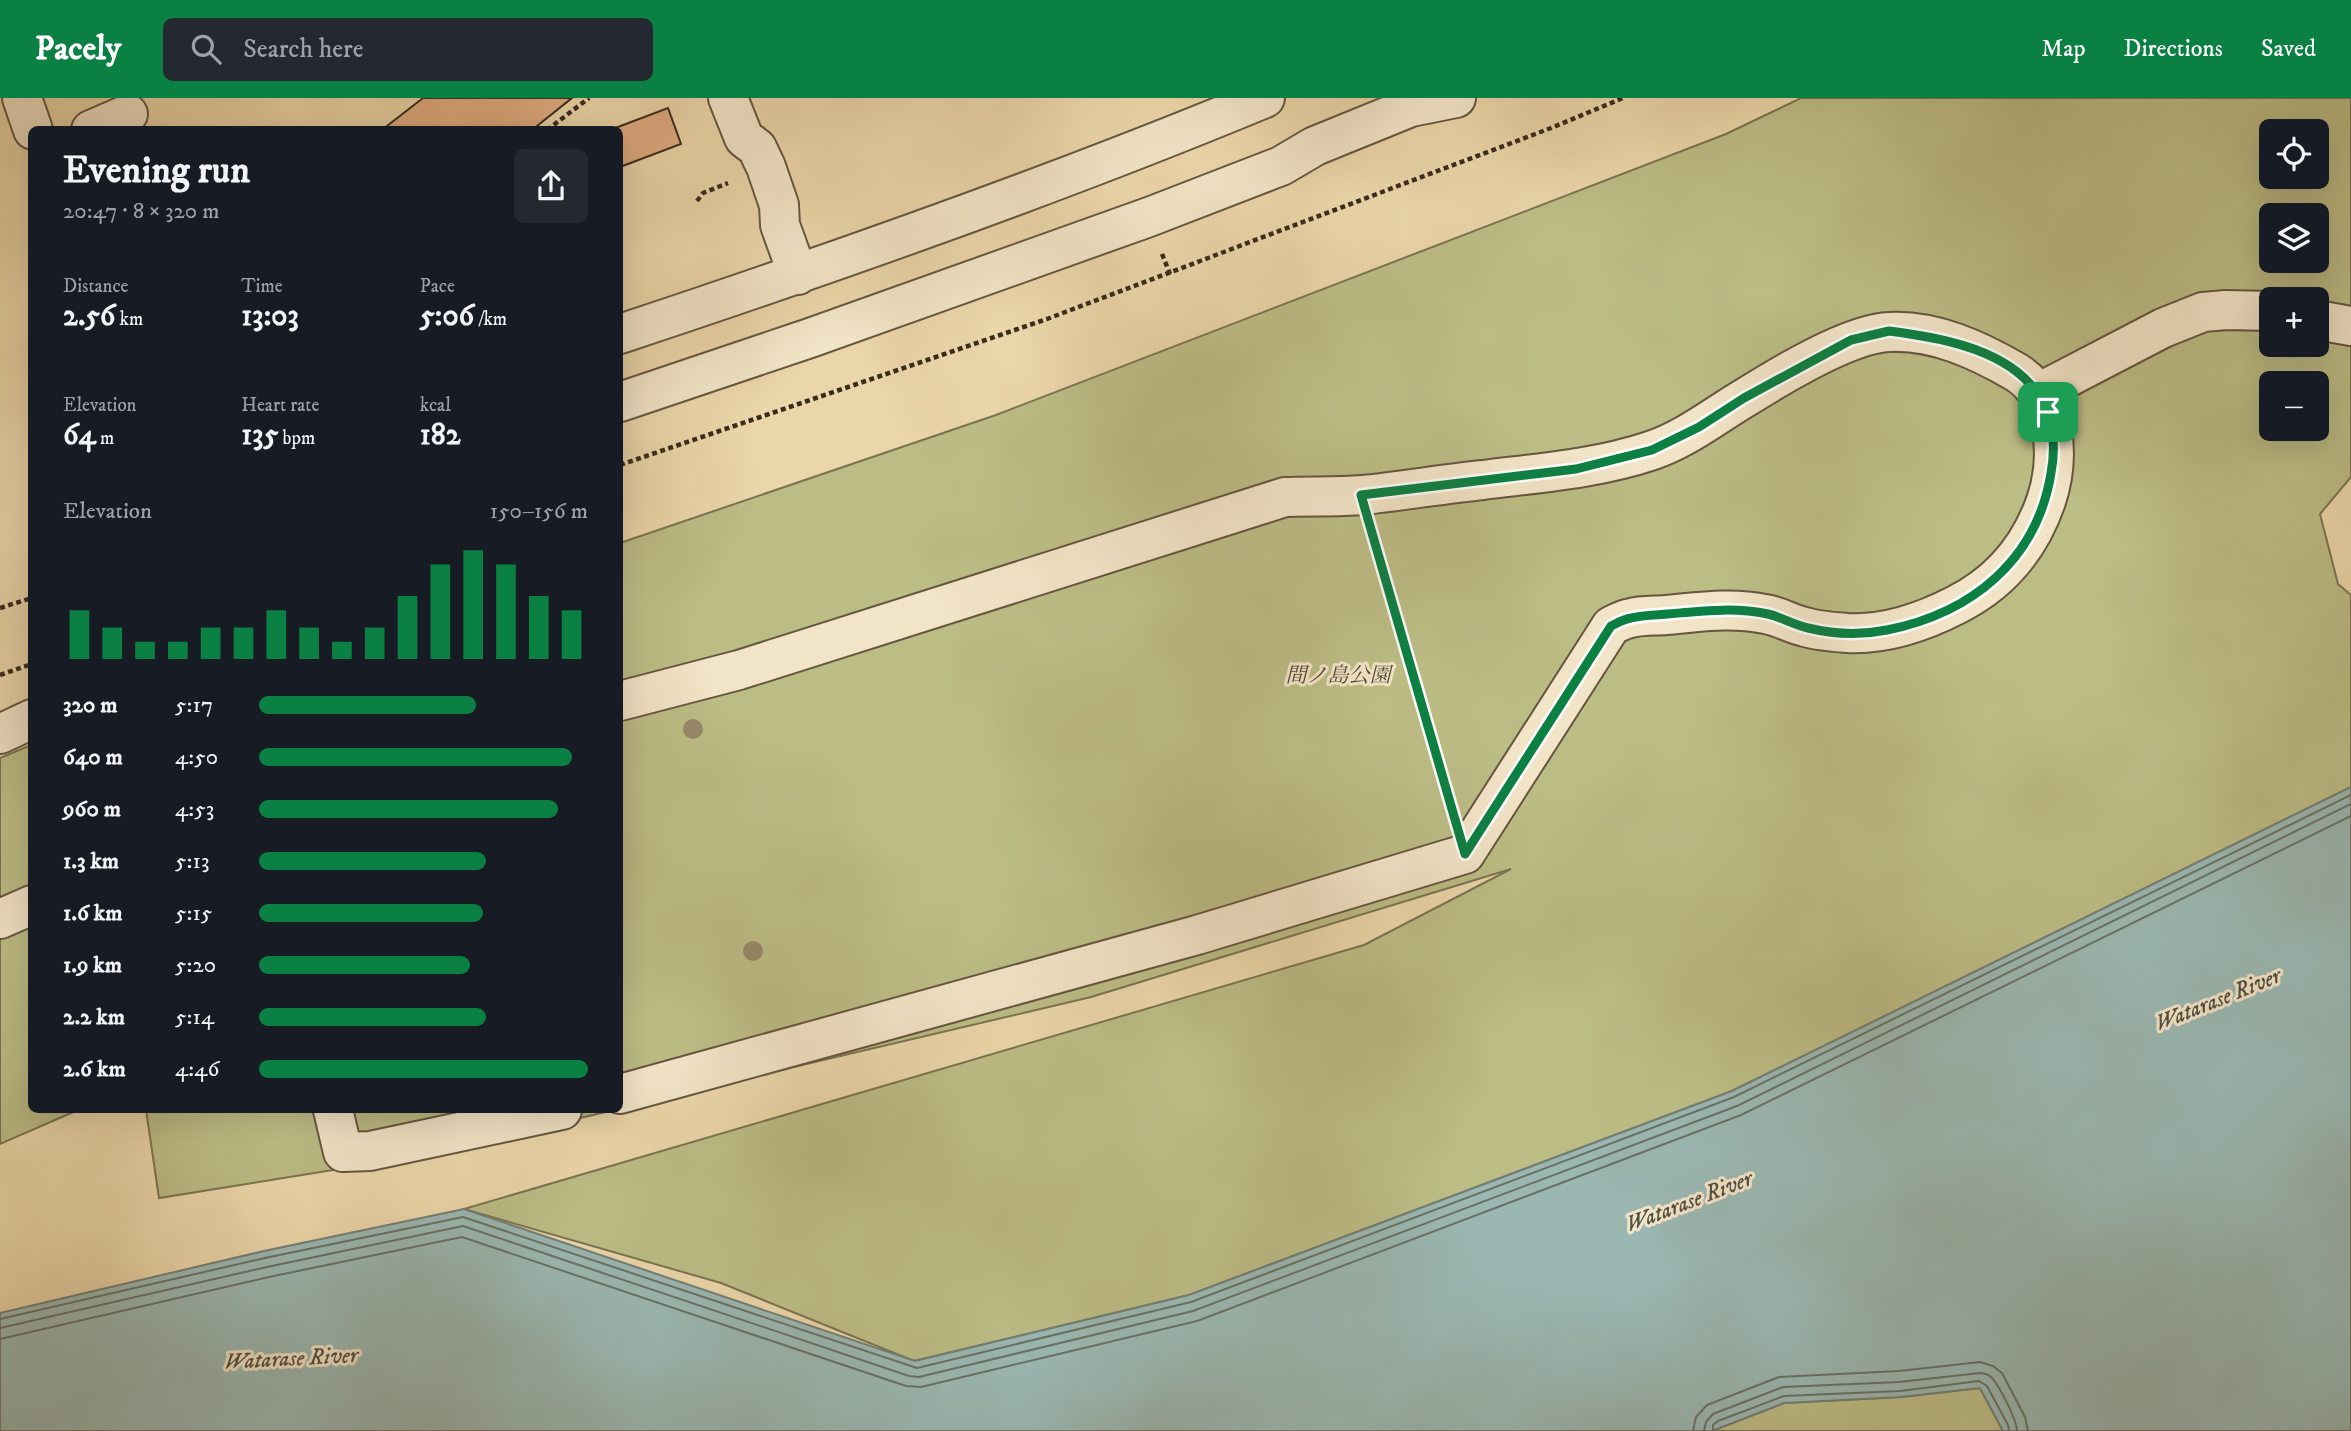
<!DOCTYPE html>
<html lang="en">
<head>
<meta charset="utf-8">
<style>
	body { margin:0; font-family:"IM FELL DW Pica","Noto Serif JP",serif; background:#242831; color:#f1f3f6; height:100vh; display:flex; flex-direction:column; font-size:26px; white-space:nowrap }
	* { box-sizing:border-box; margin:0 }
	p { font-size:23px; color:#9ea1a6 }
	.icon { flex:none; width:38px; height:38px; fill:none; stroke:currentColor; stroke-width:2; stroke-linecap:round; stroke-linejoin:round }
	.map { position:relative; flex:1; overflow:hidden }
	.sheet { position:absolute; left:28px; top:28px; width:595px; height:987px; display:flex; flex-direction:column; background:#171b24; border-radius:10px; box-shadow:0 7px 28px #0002 }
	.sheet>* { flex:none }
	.controls { position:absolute; left:2259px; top:21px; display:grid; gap:14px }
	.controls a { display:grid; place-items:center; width:70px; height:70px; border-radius:10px; background:#171b24; box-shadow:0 7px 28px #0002; font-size:35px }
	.pin { position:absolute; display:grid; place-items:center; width:60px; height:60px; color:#fff; margin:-30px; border-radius:14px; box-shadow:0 4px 10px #0006 }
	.round { display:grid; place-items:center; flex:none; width:74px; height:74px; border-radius:10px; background:#242831 }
	.headline { display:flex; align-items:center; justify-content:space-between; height:119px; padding:0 35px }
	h1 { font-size:38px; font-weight:800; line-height:52px }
	.metrics { display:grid; grid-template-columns:repeat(3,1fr); gap:10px; height:119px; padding:7px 35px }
	.metrics div { display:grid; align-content:center }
	.metrics b { font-size:30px; font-weight:800 }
	.metrics small { font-size:19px; font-weight:400 }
	.metrics p { font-size:19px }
	.chart { height:196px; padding:14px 35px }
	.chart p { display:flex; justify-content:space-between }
	.chart svg { width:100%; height:126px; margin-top:7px; stroke:#0b8043; stroke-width:6 }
	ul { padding:0 35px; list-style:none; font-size:23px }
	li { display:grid; grid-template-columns:112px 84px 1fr; align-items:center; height:52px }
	li i { height:18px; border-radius:9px; background:#0b8043 }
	header { display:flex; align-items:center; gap:42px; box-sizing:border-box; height:98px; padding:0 35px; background:#0b8043; color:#fff }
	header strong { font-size:33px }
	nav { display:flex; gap:38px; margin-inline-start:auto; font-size:24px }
	.search { width:490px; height:63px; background:#242831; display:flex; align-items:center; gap:18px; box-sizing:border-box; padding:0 24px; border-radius:10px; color:#9ea1a6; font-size:26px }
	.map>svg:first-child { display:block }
	.green { fill:#bcbc85; stroke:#7a7451; stroke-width:2; fill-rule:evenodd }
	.water { fill:#9ab7b1; stroke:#737f76; stroke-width:2 }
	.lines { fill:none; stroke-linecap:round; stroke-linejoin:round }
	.shore { stroke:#697167; stroke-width:2 }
	.building { fill:#e0ac82; stroke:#382b1d; stroke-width:2 }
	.minor-casing { stroke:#655640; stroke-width:42 }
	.path { stroke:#382b1d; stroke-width:4.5; stroke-dasharray:5 3.5; stroke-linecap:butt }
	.minor { stroke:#f2e4c7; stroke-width:38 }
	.tree { fill:#978868 }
	.route-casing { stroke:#fff; stroke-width:14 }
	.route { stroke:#0b8043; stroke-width:9 }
	.labels { text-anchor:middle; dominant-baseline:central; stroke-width:6; stroke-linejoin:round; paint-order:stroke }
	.park-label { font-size:21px; font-style:italic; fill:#524832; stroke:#f2e4c7 }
	.water-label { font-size:23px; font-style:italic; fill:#504e42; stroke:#f2e4c7 }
</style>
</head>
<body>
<header>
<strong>Pacely</strong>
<div class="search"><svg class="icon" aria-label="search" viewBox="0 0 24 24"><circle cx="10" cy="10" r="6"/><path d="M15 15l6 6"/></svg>Search here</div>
<nav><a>Map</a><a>Directions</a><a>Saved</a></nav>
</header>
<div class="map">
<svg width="2351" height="1333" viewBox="0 0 2351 1333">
	<rect width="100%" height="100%" fill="#ebd6a9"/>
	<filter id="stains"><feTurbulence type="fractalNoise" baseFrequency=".00286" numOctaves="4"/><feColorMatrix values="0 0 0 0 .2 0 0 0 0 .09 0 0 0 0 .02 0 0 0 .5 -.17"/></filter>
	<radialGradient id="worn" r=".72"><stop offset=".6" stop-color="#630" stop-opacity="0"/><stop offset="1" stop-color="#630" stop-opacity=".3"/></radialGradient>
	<path class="green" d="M 1801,0 L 2351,0 L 2351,379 L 2320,416 L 2338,486 L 2351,497 L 2351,689 L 1732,993 L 1189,1197 L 914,1263 L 721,1185 L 464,1111 L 1364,847 L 1511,771 L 1091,899 L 620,1010 L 620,445 L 996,317 L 1726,36 ZM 2272,33 L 2317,33 L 2317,79 L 2272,79 ZM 2272,117 L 2317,117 L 2317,163 L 2272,163 ZM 2272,201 L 2317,201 L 2317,247 L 2272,247 ZM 2272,285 L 2317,285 L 2317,331 L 2272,331 Z
		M 31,647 L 32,1012 L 78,1012 L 0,1046 L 0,660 Z
		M 146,1012 L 614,1012 L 420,1058 L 159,1100 Z
		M 1980,1290 L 2003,1333 L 1712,1333 L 1784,1305 L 1901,1299 Z"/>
	<path class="water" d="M 2351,689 L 2351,1333 L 2003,1333 L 1980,1290 L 1901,1299 L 1784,1305 L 1712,1333 L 0,1333 L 0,1215 L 264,1153 L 464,1111 L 915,1263 L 1189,1197 L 1732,993 Z"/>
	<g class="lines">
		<path class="shore" d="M 0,1221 L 265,1160 L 463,1119 L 917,1270 L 1191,1204 L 1734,999 L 2351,697
			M 0,1230 L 267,1169 L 463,1128 L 909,1278 L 919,1279 L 1193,1213 L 1737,1008 L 2351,706
			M 0,1241 L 269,1179 L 462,1139 L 906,1288 L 921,1289 L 1197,1223 L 1741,1017 L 2351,718
			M 1693,1333 L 1696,1319 L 1707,1307 L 1779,1279 L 1899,1273 L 1980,1264 L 1993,1268 L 2002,1275 L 2025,1319 L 2028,1333
			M 1704,1333 L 1706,1324 L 1713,1316 L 1783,1289 L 1899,1284 L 1980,1275 C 1985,1276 1987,1275 1991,1279 C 1999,1287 2017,1322 2017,1333
			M 1713,1333 L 1713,1327 L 1718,1323 L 1784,1298 L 1900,1293 L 1979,1283 L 1987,1288 L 2008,1327 L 2009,1333"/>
	</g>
	<path class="building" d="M 423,0 L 572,0 L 532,32 L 389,32 L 387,28 Z
		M 668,10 L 681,46 L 620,69 L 620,32 L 610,32 Z"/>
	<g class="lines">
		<g class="minor-casing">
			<path id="minor" d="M 22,0 L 33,32
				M 728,0 L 744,40 L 757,50 L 766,69 L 779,107 L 780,127 L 798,177
				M 91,32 L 128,16
				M 2317,222 L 2351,228
				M 620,236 C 837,164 1053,88 1265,0
				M 2038,295 L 2163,230 L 2203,214 L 2226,212 L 2272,213
				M 620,304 L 810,240 L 1149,119 L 1281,68 L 1315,48 L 1411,9 L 1456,0
				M 620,603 L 739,572 L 1285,399 C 1311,398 1338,399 1363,397 C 1403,393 1443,386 1483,382 C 1539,375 1596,371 1650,353 C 1684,342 1713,319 1743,301 C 1778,279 1850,235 1890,234 C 1935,232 1978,252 2016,274 C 2058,300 2060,361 2046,403 C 2030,449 2000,485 1956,507 C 1923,524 1885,537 1847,535 C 1834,534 1818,533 1805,529 C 1791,526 1779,518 1765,516 C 1731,509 1700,514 1666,517 C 1655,518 1642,517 1631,520 C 1624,521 1617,525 1611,528 L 1465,756 L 1197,837 L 620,996
				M 0,636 L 32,621
				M 0,821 L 32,807
				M 333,1012 L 343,1054 L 370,1053 L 562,1012"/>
		</g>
		<path class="path" d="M 547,32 L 589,0
			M 697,103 L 703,95 L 728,85
			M 1162,156 L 1170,176
			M 620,367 L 1047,221 L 1551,30 L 1623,0
			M 1373,437 L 1450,705
			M 0,510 L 32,500
			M 0,577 L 32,566"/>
		<use href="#minor" class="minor"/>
	</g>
	<g class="tree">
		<circle cx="693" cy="631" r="10"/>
		<circle cx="753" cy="853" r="10"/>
	</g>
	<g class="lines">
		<g class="route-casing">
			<path id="route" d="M 1889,233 C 1935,239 1997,249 2030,286 C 2052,311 2057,343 2051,375 C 2037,462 1972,515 1887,532 C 1862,537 1833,536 1808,530 C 1794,527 1781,519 1768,516 C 1734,509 1702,513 1668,516 C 1656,517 1642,517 1631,520 C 1624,521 1617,525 1611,528 L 1465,756 L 1361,397 L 1576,371 L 1652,352 L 1699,329 L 1744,300 L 1851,242 Z"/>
		</g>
		<use href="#route" class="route"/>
	</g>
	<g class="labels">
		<g class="park-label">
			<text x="1338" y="578">間ノ島公園</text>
		</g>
		<g class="water-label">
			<text transform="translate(2218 902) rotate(-22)">Watarase River</text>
			<text transform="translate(1689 1104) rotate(-21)">Watarase River</text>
			<text transform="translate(291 1261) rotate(-3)">Watarase River</text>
		</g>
	</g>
	<rect width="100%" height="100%" filter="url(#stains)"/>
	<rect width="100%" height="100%" fill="url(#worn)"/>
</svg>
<div class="controls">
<a><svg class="icon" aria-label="locate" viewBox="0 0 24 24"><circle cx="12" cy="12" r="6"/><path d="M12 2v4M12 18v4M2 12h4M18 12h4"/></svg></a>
<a><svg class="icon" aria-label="layers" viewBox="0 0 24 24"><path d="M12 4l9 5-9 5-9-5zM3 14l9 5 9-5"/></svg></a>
<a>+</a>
<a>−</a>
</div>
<div class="pin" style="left:2048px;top:314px;background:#1e9e55"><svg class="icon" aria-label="arrive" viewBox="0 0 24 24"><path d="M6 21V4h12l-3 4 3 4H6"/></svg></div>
<section class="sheet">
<div class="headline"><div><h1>Evening run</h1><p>20:47 · 8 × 320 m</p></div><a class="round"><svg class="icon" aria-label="share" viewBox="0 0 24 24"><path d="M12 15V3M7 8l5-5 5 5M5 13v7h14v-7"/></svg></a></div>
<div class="metrics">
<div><p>Distance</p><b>2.56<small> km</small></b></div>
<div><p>Time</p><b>13:03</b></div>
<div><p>Pace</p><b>5:06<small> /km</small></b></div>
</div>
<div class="metrics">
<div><p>Elevation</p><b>64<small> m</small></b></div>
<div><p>Heart rate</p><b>135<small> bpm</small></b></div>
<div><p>kcal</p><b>182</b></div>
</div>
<div class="chart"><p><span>Elevation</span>150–156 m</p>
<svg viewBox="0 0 160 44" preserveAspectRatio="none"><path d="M5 44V27M15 44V33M25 44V38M35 44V38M45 44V33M55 44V33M65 44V27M75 44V33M85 44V38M95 44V33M105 44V22M115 44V11M125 44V6M135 44V11M145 44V22M155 44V27"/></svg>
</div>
<ul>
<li><b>320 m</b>5:17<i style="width:66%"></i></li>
<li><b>640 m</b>4:50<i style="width:95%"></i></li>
<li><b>960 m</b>4:53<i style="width:91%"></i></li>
<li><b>1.3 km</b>5:13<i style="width:69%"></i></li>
<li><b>1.6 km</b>5:15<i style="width:68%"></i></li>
<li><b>1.9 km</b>5:20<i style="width:64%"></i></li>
<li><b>2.2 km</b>5:14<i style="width:69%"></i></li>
<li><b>2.6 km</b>4:46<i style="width:100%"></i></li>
</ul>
</section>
</div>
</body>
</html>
